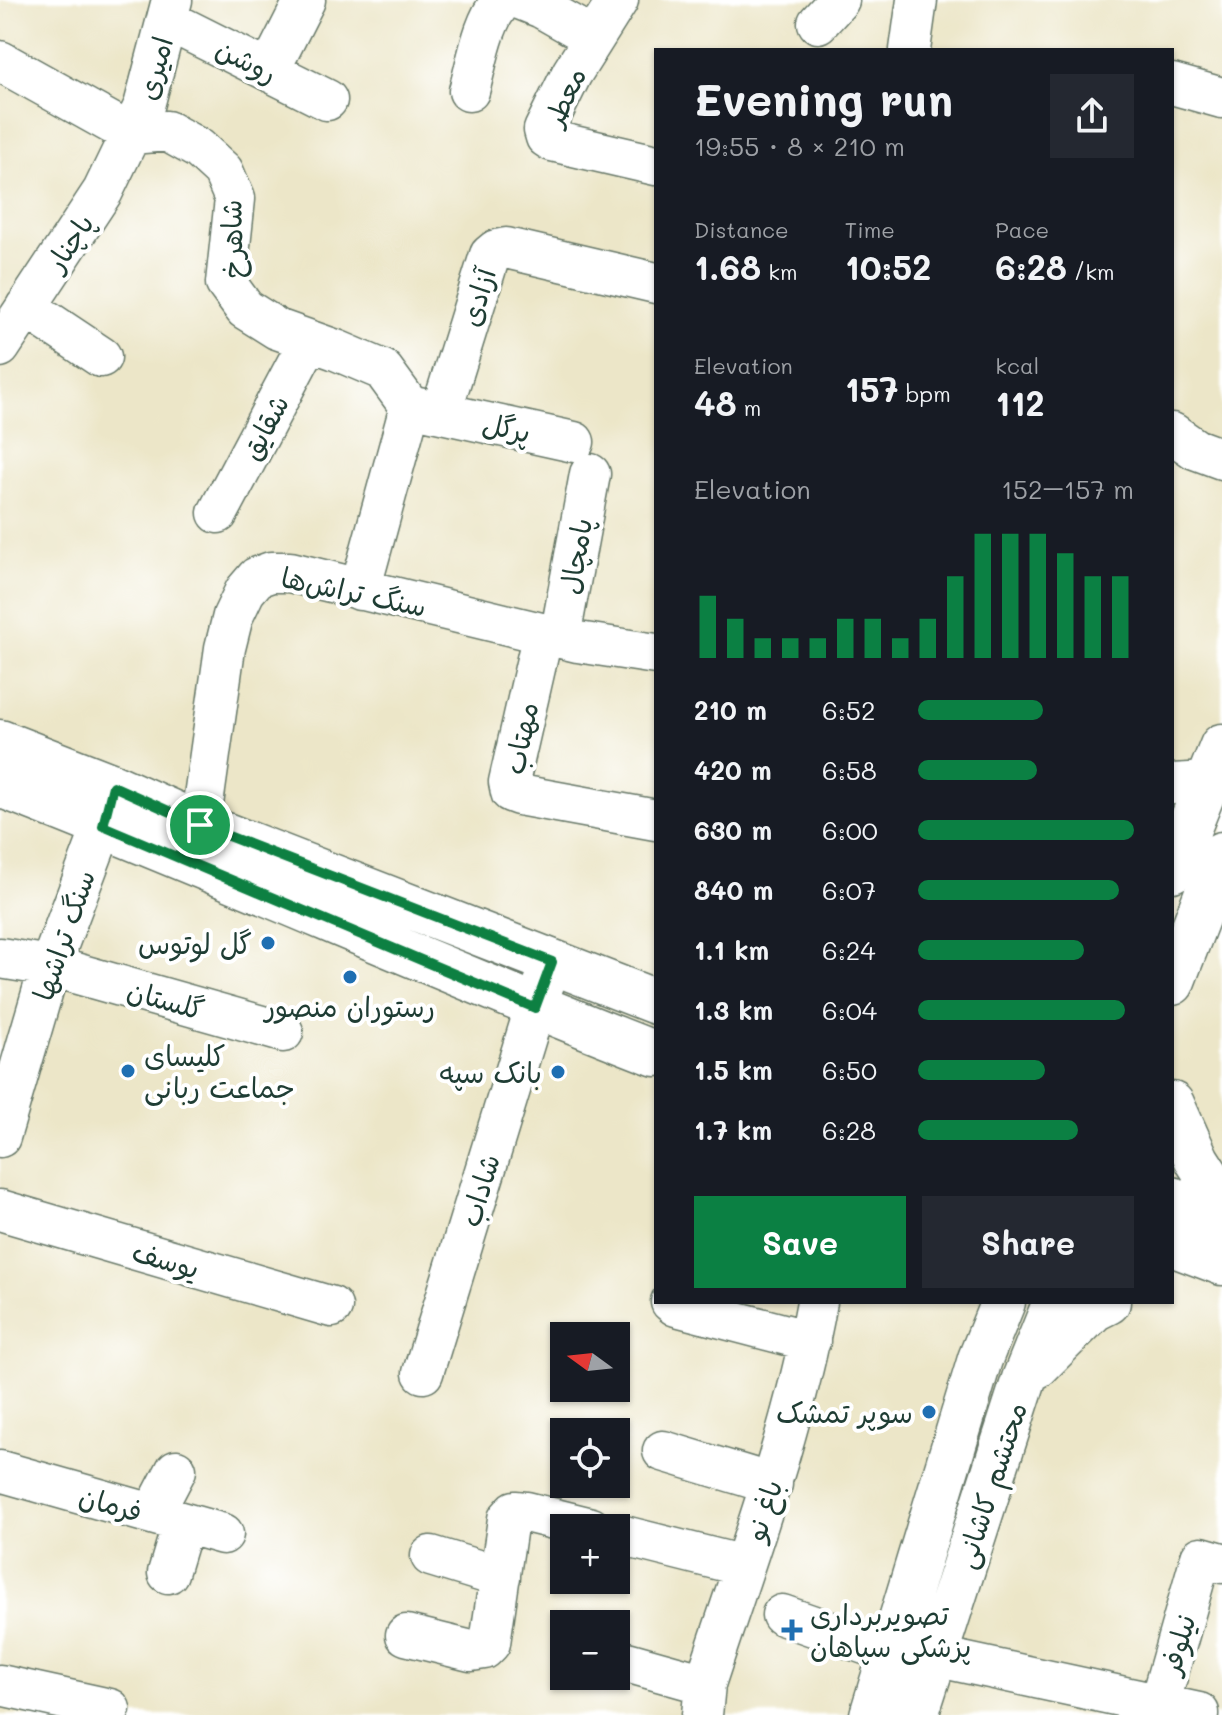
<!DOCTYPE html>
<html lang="en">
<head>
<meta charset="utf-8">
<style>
	body { margin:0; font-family:Mali,"Playpen Sans Arabic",sans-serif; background:#242831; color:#f1f3f6; height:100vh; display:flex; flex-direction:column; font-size:30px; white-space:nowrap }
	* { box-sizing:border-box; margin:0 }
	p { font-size:26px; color:#9ea1a6 }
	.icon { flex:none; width:44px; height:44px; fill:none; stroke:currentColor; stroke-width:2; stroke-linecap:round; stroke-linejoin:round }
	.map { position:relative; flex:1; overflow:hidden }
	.details { position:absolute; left:654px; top:48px; width:520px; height:1256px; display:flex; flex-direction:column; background:#171b24; border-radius:0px; box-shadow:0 2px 6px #0004 }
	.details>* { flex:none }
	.needle { width:52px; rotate:285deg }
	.buttons { position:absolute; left:550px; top:1322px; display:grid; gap:16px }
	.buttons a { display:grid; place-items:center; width:80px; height:80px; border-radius:0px; background:#171b24; box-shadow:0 2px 6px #0004; font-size:40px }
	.pin { position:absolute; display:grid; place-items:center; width:68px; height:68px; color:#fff; margin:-34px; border:4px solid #fff; border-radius:50%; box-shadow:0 2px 8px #0007 }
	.round { display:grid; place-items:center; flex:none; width:84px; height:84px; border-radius:0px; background:#242831 }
	.headline { display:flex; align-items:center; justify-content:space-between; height:136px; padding:0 40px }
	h1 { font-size:44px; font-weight:700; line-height:60px }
	.metrics { display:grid; grid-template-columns:repeat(3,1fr); gap:12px; height:136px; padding:8px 40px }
	.metrics div { display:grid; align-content:center }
	.metrics b { font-size:34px; font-weight:700 }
	.metrics small { font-size:22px; font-weight:400 }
	.metrics p { font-size:22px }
	.chart { height:224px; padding:16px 40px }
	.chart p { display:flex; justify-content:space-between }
	.chart svg { width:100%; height:144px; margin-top:8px; stroke:#0b8043; stroke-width:6 }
	.primary-button { display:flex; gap:16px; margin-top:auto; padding:16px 40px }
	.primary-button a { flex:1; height:92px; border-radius:0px; background:#0b8043; color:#fff; font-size:32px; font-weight:700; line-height:92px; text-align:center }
	.primary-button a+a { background:#242831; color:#f1f3f6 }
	ul { padding:0 40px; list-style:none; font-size:26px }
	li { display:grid; grid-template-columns:128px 96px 1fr; align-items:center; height:60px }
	li i { height:20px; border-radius:10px; background:#0b8043 }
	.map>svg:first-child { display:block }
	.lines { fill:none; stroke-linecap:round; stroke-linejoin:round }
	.minor-casing { stroke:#677868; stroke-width:43 }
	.secondary-casing { stroke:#677868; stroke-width:47 }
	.minor { stroke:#fff; stroke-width:40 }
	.secondary { stroke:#fff; stroke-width:44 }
	.route-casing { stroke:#fff; stroke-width:16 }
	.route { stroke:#0b8043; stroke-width:10 }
	.poi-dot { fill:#1f6fb2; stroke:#fff; stroke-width:3 }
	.labels { text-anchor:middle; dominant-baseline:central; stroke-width:8; stroke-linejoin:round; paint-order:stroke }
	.street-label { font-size:28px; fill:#1f3d34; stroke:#fff }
	.poi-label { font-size:28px; fill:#1f3d34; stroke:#fff; text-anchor:end }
</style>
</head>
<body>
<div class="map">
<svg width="1222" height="1715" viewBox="0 0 1222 1715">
	<rect width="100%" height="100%" fill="#fff"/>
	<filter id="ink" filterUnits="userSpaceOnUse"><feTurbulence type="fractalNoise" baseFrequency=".0125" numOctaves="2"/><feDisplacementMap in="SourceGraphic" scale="16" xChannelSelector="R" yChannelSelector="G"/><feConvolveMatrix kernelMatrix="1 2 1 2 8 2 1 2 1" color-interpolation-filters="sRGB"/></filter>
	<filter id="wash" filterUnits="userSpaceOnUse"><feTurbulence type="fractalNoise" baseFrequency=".006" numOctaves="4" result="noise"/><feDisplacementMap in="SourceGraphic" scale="32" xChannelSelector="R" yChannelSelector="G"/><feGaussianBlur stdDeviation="1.8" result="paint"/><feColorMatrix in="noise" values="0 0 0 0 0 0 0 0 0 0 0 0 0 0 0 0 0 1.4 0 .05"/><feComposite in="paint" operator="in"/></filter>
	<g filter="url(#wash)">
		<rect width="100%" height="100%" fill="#ece6c8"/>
	</g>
	<g filter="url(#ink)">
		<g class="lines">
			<g class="minor-casing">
				<path id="minor" d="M 522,0 L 542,8 L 593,37
					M 618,0 L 572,73 L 544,130 L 546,137 L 552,141 L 656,165
					M 167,20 L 327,100
					M 818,23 L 839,0
					M 910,50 L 917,0
					M 0,61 L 131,134
					M 269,71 L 305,0
					M 1172,84 L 1222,98
					M 469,91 C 477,63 483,20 503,0
					M 131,134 L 167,131 L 199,149 L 223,171 L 235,199 L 226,283 L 245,309 L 277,329 L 336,350 L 383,370 L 410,407
					M 26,307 L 101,357
					M 0,347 L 103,191 L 144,106 L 172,0
					M 414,407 L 574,442
					M 441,412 L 490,255 L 496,250 L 506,248 L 656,283
					M 1172,433 L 1195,449 L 1222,459
					M 218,513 L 309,341
					M 360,590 L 410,407
					M 543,633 L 509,782 L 511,792 L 519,795 L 656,820
					M 560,637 L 590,474
					M 1172,784 L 1208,782
					M 200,825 L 225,648 L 233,616 L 245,591 L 257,577 L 271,572 L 290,572 L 578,642 L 656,654
					M 0,958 L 50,966 L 283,1032
					M 0,1137 L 50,966 L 103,826 L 111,795
					M 0,1210 L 332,1307
					M 671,1302 L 676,1306 L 810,1341
					M 423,1373 L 535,1008 L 552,962
					M 663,1451 L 772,1484
					M 0,1471 L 223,1534
					M 153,1514 L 176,1470
					M 616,1534 L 744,1566
					M 431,1556 L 500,1577
					M 168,1573 L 183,1523
					M 782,1615 L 891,1653
					M 406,1635 L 471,1651 L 484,1649 L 490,1643 L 508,1519 L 515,1511 L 526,1512 L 591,1528
					M 934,1656 L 1199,1713 L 1199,1715
					M 616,1659 L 705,1684
					M 0,1685 L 110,1709
					M 1159,1705 L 1201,1557 L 1222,1563
					M 702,1715 L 705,1684 C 746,1558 793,1433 817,1302"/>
			</g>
			<g class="secondary-casing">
				<path id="secondary" d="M 0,742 L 113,786 L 200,825 L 656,1002
					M 0,785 C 221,870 435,969 656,1054
					M 1172,870 L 1222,746
					M 1172,983 L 1222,854
					M 1172,1104 L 1197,1160 L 1222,1199
					M 1172,1199 L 1222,1219
					M 1172,1244 L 1222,1263
					M 1037,1366 L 1094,1309 L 1108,1302
					M 872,1715 L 980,1359 L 1003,1302
					M 916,1715 L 1024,1379 L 1055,1302"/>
			</g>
			<use href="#minor" class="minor"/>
			<use href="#secondary" class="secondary"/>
		</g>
	</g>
	<g class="lines" filter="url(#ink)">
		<g class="route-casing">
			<path id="route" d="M 113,786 L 200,825 L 552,962 L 535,1008 L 103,826 Z"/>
		</g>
		<use href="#route" class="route"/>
	</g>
	<g class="poi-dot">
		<circle cx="268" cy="943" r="8"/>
		<circle cx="350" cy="977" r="8"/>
		<circle cx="128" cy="1071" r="8"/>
		<circle cx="558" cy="1072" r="8"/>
		<circle cx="929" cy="1412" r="8"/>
		<path d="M788 1618h8v8h8v8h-8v8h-8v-8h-8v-8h8z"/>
	</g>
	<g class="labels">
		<g class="street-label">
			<text transform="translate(247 60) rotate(27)">روشن</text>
			<text transform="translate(154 68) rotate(-74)">امیری</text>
			<text transform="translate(564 96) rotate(-65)">معطر</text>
			<text transform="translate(231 239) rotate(-91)">شاهرخ</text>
			<text transform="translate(69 242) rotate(-56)">پاچنار</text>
			<text transform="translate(477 297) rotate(-73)">آزادی</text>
			<text transform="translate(264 427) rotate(-62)">شقایق</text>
			<text transform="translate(507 427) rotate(13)">پرگل</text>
			<text transform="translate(575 556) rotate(-80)">پامچال</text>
			<text transform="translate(354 591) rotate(12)">سنگ تراش‌ها</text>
			<text transform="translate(520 738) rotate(-78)">مهتاب</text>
			<text transform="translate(63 935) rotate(-71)">سنگ تراشها</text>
			<text transform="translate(166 999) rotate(16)">گلستان</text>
			<text transform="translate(479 1190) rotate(-73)">شاداب</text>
			<text transform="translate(166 1259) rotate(16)">یوسف</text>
			<text transform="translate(990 1485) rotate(-72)">محتشم کاشانی</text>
			<text transform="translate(111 1503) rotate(16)">فرمان</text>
			<text transform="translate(763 1510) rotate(-72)">باغ نو</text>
			<text transform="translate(1177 1644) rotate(-74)">نیلوفر</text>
		</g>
		<g class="poi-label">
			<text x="252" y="943">گل لوتوس</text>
			<text x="350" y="1006" text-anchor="middle">رستوران منصور</text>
			<text x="144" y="1055" text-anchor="start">کلیسای<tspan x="144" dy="32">جماعت ربانی</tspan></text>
			<text x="542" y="1072">بانک سپه</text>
			<text x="913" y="1412">سوپر تمشک</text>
			<text x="810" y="1614" text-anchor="start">تصویربرداری<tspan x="810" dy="32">پزشکی سپاهان</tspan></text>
		</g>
	</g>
</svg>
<div class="buttons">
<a><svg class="needle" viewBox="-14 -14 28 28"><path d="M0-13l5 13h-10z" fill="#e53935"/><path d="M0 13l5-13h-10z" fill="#9ea1a6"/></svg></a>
<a><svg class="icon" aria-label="locate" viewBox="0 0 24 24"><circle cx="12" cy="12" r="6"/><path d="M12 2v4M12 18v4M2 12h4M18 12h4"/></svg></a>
<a>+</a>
<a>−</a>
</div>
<div class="pin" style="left:200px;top:825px;background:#1e9e55"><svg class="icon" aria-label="arrive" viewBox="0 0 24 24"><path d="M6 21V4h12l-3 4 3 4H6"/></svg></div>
<section class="details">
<div class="headline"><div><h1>Evening run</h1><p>19:55 · 8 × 210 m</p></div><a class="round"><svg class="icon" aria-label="share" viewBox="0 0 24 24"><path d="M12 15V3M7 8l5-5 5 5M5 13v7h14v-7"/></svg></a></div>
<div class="metrics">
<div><p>Distance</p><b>1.68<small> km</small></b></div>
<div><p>Time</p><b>10:52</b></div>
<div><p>Pace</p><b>6:28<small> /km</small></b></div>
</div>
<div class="metrics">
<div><p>Elevation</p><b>48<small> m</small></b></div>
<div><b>157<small> bpm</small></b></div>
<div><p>kcal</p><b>112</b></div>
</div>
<div class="chart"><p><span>Elevation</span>152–157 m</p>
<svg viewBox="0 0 160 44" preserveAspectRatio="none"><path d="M5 44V25M15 44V32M25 44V38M35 44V38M45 44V38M55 44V32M65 44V32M75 44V38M85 44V32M95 44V19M105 44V6M115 44V6M125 44V6M135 44V12M145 44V19M155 44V19"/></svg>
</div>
<ul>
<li><b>210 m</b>6:52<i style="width:58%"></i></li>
<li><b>420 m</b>6:58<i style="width:55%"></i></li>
<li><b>630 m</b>6:00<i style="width:100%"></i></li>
<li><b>840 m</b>6:07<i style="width:93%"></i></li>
<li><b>1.1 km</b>6:24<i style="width:77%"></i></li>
<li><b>1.3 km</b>6:04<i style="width:96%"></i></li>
<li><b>1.5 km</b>6:50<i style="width:59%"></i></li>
<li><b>1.7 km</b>6:28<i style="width:74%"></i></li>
</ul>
<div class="primary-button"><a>Save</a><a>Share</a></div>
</section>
</div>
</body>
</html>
